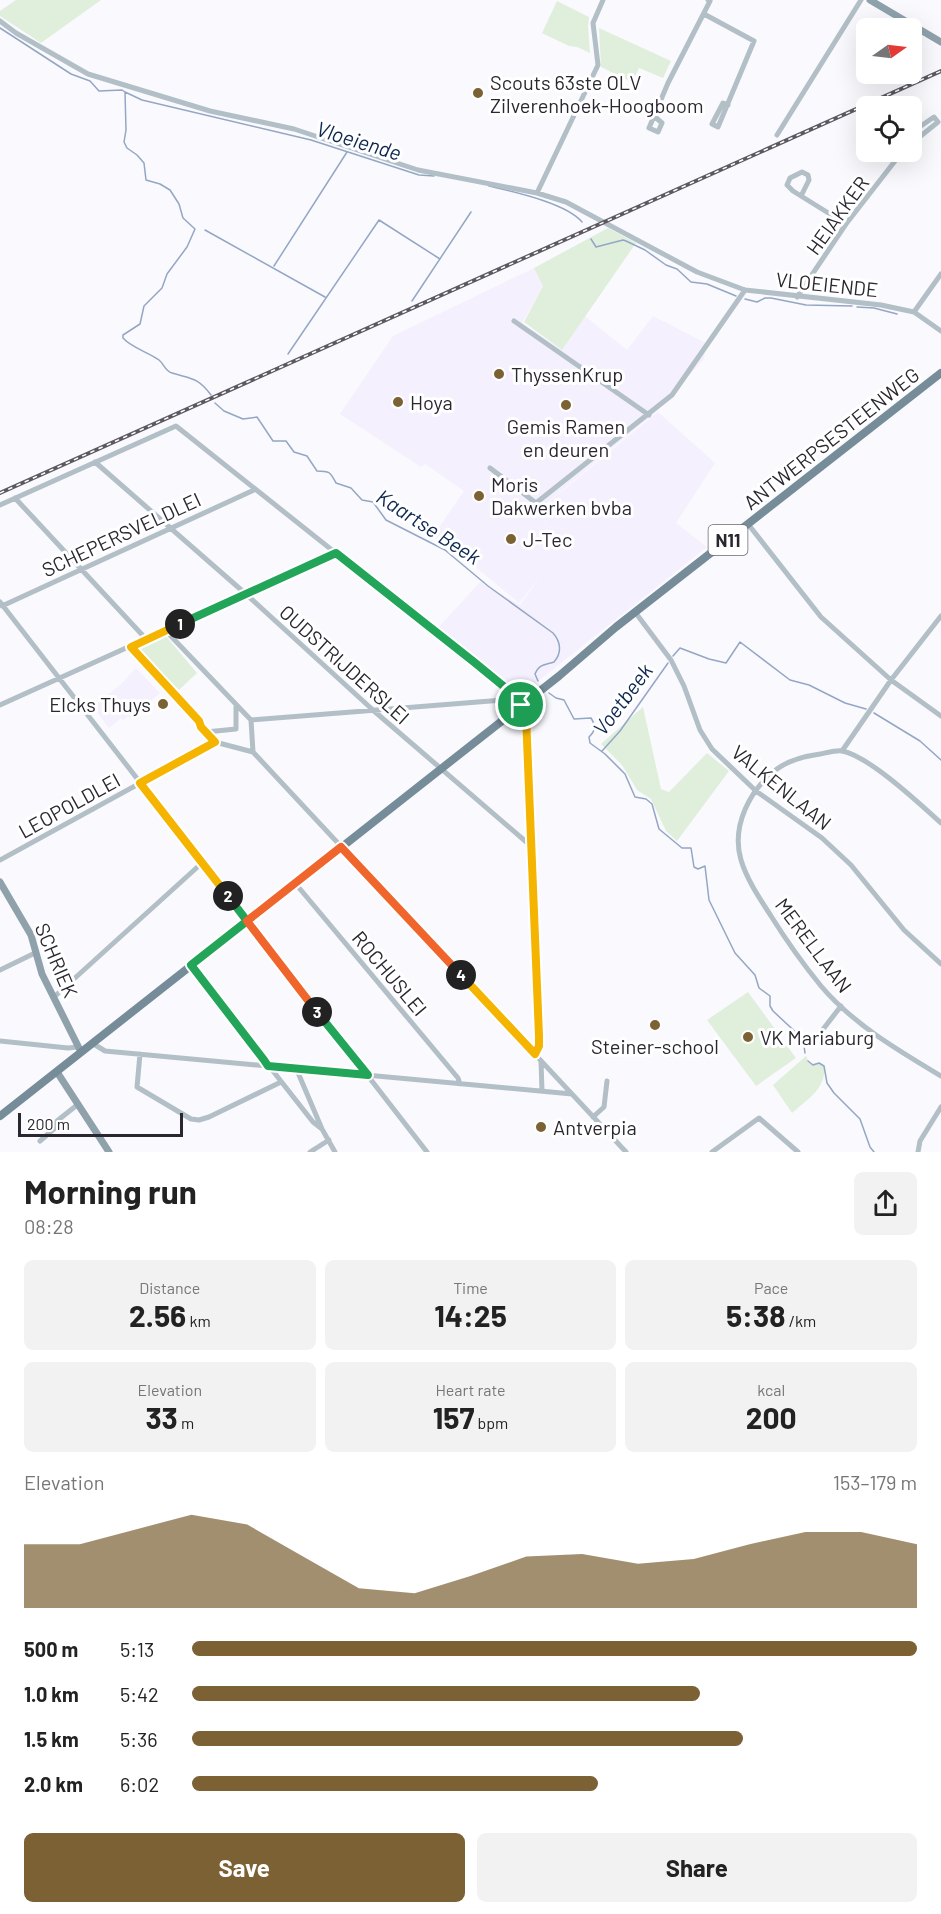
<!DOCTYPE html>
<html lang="en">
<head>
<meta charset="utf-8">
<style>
	body { margin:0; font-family:Barlow,sans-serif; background:#f2f2f2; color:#222; height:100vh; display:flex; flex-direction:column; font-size:22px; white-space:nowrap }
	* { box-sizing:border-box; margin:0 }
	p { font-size:20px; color:#767676 }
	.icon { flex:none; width:33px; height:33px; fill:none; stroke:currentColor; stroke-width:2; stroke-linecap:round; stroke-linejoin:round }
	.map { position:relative; height:1152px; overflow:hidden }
	.drawer { display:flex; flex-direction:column; background:#fff; flex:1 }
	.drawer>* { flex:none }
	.needle { width:39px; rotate:76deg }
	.buttons { position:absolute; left:856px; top:18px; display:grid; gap:12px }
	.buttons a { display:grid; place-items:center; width:66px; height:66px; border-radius:9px; background:#fff; box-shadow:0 6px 24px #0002; font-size:30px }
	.scale { position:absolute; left:18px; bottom:15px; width:165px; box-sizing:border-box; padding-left:6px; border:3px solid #2b2731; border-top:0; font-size:16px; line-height:21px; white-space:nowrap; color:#2b2731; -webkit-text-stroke:4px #fff; paint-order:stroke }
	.pin { position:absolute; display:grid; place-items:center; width:51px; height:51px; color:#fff; margin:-26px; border:3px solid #fff; border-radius:50%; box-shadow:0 2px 6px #0007 }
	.km { position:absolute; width:30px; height:30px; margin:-15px; border-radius:50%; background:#222; color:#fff; font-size:16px; line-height:30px; text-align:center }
	.round { display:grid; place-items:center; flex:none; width:63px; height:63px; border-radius:9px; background:#f2f2f2 }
	.head { display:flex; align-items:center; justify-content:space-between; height:102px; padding:0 24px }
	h1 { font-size:33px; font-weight:700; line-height:45px }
	.figures { display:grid; grid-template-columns:repeat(3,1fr); gap:9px; height:102px; padding:6px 24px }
	.figures div { display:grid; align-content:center; border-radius:9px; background:#f2f2f2; text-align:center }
	.figures b { font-size:30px; font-weight:700 }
	.figures small { font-size:16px; font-weight:400 }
	.figures p { font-size:16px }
	.chart { height:168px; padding:12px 24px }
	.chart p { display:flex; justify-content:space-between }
	.chart svg { width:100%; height:108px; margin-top:6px; fill:#7b6133; opacity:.7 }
	.action { display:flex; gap:12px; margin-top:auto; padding:12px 24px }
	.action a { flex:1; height:69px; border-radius:9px; background:#7b6133; color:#fff; font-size:24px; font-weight:700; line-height:69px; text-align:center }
	.action a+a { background:#f2f2f2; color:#222 }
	ul { padding:0 24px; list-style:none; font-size:20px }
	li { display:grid; grid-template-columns:96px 72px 1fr; align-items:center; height:45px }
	li i { height:15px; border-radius:8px; background:#7b6133 }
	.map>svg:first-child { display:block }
	.built { fill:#f5f0fe }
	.green { fill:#e0efdc }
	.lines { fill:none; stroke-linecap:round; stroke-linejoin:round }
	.stream { stroke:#93a7c4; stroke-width:1.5 }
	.street { stroke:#b2bfc6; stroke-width:5 }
	.secondary { stroke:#8fa2ac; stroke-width:7 }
	.primary { stroke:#768d99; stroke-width:8 }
	.rail-casing { stroke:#5c5961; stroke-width:4 }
	.rail { stroke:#fff; stroke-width:1.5; stroke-dasharray:4.5; stroke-linecap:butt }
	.split-1-casing { stroke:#fff; stroke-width:12 }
	.split-2-casing { stroke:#fff; stroke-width:12 }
	.split-3-casing { stroke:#fff; stroke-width:12 }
	.split-4-casing { stroke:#fff; stroke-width:12 }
	.split-5-casing { stroke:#fff; stroke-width:12 }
	.split-1 { stroke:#22a559; stroke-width:8 }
	.split-2 { stroke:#f5b400; stroke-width:8 }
	.split-3 { stroke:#22a559; stroke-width:8 }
	.split-4 { stroke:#f0652b; stroke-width:8 }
	.split-5 { stroke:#f5b400; stroke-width:8 }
	.poi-dot { fill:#7b6133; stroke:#fff; stroke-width:2 }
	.labels { text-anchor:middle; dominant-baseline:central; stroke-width:6; stroke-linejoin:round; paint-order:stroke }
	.shield { fill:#fff; stroke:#6b686f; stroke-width:1.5 }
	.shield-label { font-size:18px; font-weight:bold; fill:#2b2731 }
	.poi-label { font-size:20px; fill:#2b2731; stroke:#fff; text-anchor:start }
	.street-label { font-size:20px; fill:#2b2731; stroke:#fff }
	.water-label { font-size:21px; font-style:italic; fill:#0e294f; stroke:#fff }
</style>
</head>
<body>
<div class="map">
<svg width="941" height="1152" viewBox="0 0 941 1152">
	<rect width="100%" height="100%" fill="#faf9fe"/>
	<path class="built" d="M 534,268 L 543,286 L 522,323 L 562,350 L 585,316 L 627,350 L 653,316 L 706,343 L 704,359 L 657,411 L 537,511 L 551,529 L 538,511 L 658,412 L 715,463 L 676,523 L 707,547 L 522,694 L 437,629 L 480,582 L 520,605 L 540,577 L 519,603 L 461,555 L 433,536 L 464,491 L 425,464 L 421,467 L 340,414 L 393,336 Z
		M 136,668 L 160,693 L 130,718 L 128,716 L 123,720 L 121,718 L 109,728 L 93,707 L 121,684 Z"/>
	<path class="green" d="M 16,0 L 101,0 L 41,43 L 0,16 L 0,11 Z
		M 557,1 L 589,17 L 588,26 L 590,53 L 577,47 L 569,46 L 542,33 Z
		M 599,28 L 671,61 L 663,78 L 639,68 L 632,82 L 601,67 Z
		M 608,228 L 636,243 L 562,350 L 524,322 L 543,286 L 534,268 Z
		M 165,635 L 197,673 L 179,690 L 135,649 Z
		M 643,707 L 661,789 L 669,792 L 707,753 L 729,771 L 677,841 L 666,831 L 651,799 L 637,790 L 622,765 L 601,744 Z
		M 748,992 L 796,1058 L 756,1086 L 707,1020 Z
		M 806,1056 L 810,1064 L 819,1063 L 824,1066 C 827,1088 807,1100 792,1113 L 773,1085 Z"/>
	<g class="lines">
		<path class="stream" d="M 0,28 L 71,74 L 90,81 L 99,91 L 122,90 L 125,92 L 126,130 L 124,142 L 127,148 L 137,155 L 144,163 L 146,180 L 160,184 L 170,190 L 179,204 L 183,218 L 195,229 L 187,247 L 167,274 L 162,288 L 144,306 L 140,324 L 123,335 L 123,338 C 132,348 148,352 159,360 C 164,364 165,371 172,373 C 191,379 198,377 211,395
			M 125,92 L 142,100 L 311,140 L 419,175 L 434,176
			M 489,186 C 514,192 566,203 582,222
			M 205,230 L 325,297
			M 591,239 L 596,247 L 623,240 L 626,241 L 645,250 L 666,265 L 677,269 L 691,282 L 707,284 L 736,296
			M 274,266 L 347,152
			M 745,299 L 757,302 L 765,298 L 771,298 L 806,305 L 852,306
			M 412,301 L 471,212
			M 857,307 L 874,308 L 897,314
			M 288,354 L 379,220 L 440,259
			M 215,403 L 224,411 L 243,419 L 257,417 L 273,441 L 286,441 L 294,452 L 307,456 L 317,471 C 330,471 330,472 336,483 L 351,488 L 362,500 L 373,502 L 386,520 L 445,550 L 488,586 L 553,633 C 561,642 562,653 554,662 C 544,665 539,664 535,674 L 538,681
			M 673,656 L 680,648 L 709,659 L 726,663 L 740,642 L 790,680 L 809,685 L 845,703 L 866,709
			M 549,693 L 556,698 L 564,700 L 574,719 L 591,718 C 596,726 596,730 589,737 L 590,743 L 605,754 L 625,774 L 635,797 L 646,799 L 652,804 L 659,829 L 682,848 L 691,848 L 694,867 L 698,869 L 705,866 L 709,900 L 735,953 L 755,975 L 759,988 L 770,996 L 770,1006 L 773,1011 L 803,1039 L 805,1053
			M 874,713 L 920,741 L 941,760
			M 602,751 L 620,731 L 668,663
			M 808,1061 L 813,1065 L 819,1063 L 824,1066 L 827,1083 L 834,1093 L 860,1119 L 870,1147 L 874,1152"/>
		<path class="street" d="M 704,14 L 754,41 L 718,127 L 712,124 L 723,103 L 728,105
			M 0,21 L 16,33 L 88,74 L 210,111 L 294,129 L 418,170 L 537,193 L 566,202 L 697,272 L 745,290 L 881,305 L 914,312 L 941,331
			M 654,116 L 662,123 L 658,132 L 649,128 L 668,83 L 710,1 L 708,0
			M 912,132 L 934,117 L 938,122 L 912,143
			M 777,135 L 861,0
			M 537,193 L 598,65 L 593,23 L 603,0
			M 801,196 L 809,180 L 808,175 L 802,172 L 790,178 L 787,185 L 793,191 L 846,224
			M 797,297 L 846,224 L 902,152
			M 914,312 L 941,274
			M 514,321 L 649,415
			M 95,462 L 247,595 L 374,711 L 531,846
			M 490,468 L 536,503 L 672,395 L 745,290
			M 15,498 L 147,640
			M 0,505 L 176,426 L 513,694 L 521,705 L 526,715 L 539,1036 L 539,1046 L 535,1054
			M 748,524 L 821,617 L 891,680 L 941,716
			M 0,602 L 427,1152
			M 2,606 L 254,490
			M 635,612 L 671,660 L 684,686 L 700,730 L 712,749 L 756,791 L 822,838 L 851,865 L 904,930 L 941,964
			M 166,631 L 251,720
			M 131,647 L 199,721 L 201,727 L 215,742
			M 0,705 L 336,553
			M 251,720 L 503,700
			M 251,720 L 253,752
			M 206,732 L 236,729 L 236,706
			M 215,742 L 253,752 L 626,1152
			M 842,751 L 891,680 L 941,616
			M 941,823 C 920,804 869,756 842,751 C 836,750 826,753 820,754 C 806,756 789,760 777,769 C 750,789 731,826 741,860 C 747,880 760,899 771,916 C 786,940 803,964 821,986 C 853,1024 899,1051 941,1076
			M 0,860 L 215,742
			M 295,883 L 458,1078 L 460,1084
			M 191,965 L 280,1080 L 313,1122 L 322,1129
			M 0,970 L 35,953
			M 54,997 L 203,862
			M 0,1041 L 68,1048 L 78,1047
			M 814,1041 L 841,1006
			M 92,1043 L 105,1051 L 572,1094
			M 140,1054 L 137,1087 L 191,1119 L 199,1120 L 209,1117 L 281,1082
			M 541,1061 L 542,1091
			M 296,1068 L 322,1129 L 335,1152
			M 593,1117 L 604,1107 L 607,1081
			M 40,1141 L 56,1127 L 57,1121 L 77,1105
			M 310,1152 L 329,1140
			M 712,1152 L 759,1118 L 798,1152
			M 918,1152 L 920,1141 L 941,1107"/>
		<path class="secondary" d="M 870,0 L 941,42
			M 0,882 L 31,935 L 42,974 L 81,1052
			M 57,1072 L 109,1152"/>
		<path class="primary" d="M 0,1116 L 559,676 L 616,627 L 941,373"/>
		<g class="rail-casing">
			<path id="rail" d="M 0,493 L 941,71"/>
		</g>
		<use href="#rail" class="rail"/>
	</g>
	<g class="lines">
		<g class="split-1-casing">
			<path id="split-1" d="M 180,624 L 336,553 L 474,662 L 513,694 L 521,705"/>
		</g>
		<g class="split-2-casing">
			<path id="split-2" d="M 180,624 L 131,647 L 199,721 L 201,727 L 215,742 L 140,783 L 228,896"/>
		</g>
		<g class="split-3-casing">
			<path id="split-3" d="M 228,896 L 247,921 L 191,965 L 264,1060 L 268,1066 L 368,1075 L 317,1012"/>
		</g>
		<g class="split-4-casing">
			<path id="split-4" d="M 317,1012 L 247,921 L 341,847 L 461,975"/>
		</g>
		<g class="split-5-casing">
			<path id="split-5" d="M 461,975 L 535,1054 L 539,1046 L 539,1036 L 526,715 L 521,705"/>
		</g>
		<use href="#split-1" class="split-1"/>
		<use href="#split-2" class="split-2"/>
		<use href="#split-3" class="split-3"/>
		<use href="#split-4" class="split-4"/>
		<use href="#split-5" class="split-5"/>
	</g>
	<g class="poi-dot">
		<circle cx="478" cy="93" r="6"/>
		<circle cx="499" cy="374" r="6"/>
		<circle cx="398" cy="402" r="6"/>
		<circle cx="566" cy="405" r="6"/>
		<circle cx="479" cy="496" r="6"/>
		<circle cx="511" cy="539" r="6"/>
		<circle cx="163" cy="704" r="6"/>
		<circle cx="655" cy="1025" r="6"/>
		<circle cx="748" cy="1037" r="6"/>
		<circle cx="541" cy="1127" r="6"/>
	</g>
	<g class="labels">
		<rect class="shield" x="708.5" y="525" width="39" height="30" rx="4.5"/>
		<g class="shield-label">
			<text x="728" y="540">N11</text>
		</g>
		<g class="poi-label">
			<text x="490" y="82">Scouts 63ste OLV<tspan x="490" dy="23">Zilverenhoek-Hoogboom</tspan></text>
			<text x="511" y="374">ThyssenKrup</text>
			<text x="410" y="402">Hoya</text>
			<text x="566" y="426" text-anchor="middle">Gemis Ramen<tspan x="566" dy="23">en deuren</tspan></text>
			<text x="491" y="484">Moris<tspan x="491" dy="23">Dakwerken bvba</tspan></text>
			<text x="523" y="539">J-Tec</text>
			<text x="151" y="704" text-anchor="end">Elcks Thuys</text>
			<text x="760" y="1037">VK Mariaburg</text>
			<text x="655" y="1046" text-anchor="middle">Steiner-school</text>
			<text x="553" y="1127">Antverpia</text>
		</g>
		<g class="street-label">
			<text transform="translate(837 215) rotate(-54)">HEIAKKER</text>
			<text transform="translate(827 284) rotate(6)">VLOEIENDE</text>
			<text transform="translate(831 438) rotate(-38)">ANTWERPSESTEENWEG</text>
			<text transform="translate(121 534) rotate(-25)">SCHEPERSVELDLEI</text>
			<text transform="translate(345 664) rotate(42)">OUDSTRIJDERSLEI</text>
			<text transform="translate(782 787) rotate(39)">VALKENLAAN</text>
			<text transform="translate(69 805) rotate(-29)">LEOPOLDLEI</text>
			<text transform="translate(814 945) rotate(53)">MERELLAAN</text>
			<text transform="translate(57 960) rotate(67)">SCHRIEK</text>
			<text transform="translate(390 973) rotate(50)">ROCHUSLEI</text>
		</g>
		<g class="water-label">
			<text transform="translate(359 140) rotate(17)">Vloeiende</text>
			<text transform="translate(429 526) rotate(33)">Kaartse Beek</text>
			<text transform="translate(622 699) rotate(-53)">Voetbeek</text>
		</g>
	</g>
</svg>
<div class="buttons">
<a><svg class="needle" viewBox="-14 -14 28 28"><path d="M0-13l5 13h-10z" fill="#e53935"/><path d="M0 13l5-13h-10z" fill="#767676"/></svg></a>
<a><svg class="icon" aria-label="locate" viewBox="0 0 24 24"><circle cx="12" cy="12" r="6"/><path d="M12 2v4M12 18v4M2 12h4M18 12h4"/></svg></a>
</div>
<div class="scale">200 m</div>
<div class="pin" style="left:521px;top:705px;background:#1e9e55"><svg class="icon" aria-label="arrive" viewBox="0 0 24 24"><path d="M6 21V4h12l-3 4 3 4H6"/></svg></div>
<b class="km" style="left:180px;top:624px">1</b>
<b class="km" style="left:228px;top:896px">2</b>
<b class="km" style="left:317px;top:1012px">3</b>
<b class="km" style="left:461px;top:975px">4</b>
</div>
<section class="drawer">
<div class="head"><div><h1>Morning run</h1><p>08:28</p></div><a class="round"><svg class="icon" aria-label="share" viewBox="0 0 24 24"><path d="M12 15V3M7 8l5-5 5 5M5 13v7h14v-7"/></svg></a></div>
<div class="figures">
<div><p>Distance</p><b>2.56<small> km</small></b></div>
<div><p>Time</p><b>14:25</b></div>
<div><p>Pace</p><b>5:38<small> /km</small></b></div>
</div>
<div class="figures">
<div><p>Elevation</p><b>33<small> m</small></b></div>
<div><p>Heart rate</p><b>157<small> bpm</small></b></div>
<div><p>kcal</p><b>200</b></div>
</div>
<div class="chart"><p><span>Elevation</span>153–179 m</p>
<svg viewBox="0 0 160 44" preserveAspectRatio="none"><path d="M0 44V18L10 18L20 12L30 6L40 10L50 23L60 36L70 38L80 31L90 23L100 22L110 26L120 24L130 18L140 13L150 13L160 18V44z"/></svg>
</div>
<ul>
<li><b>500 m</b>5:13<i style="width:100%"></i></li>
<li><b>1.0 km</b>5:42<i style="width:70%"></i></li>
<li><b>1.5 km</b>5:36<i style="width:76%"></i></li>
<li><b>2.0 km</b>6:02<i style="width:56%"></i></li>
</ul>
<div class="action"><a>Save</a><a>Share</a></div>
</section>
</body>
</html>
